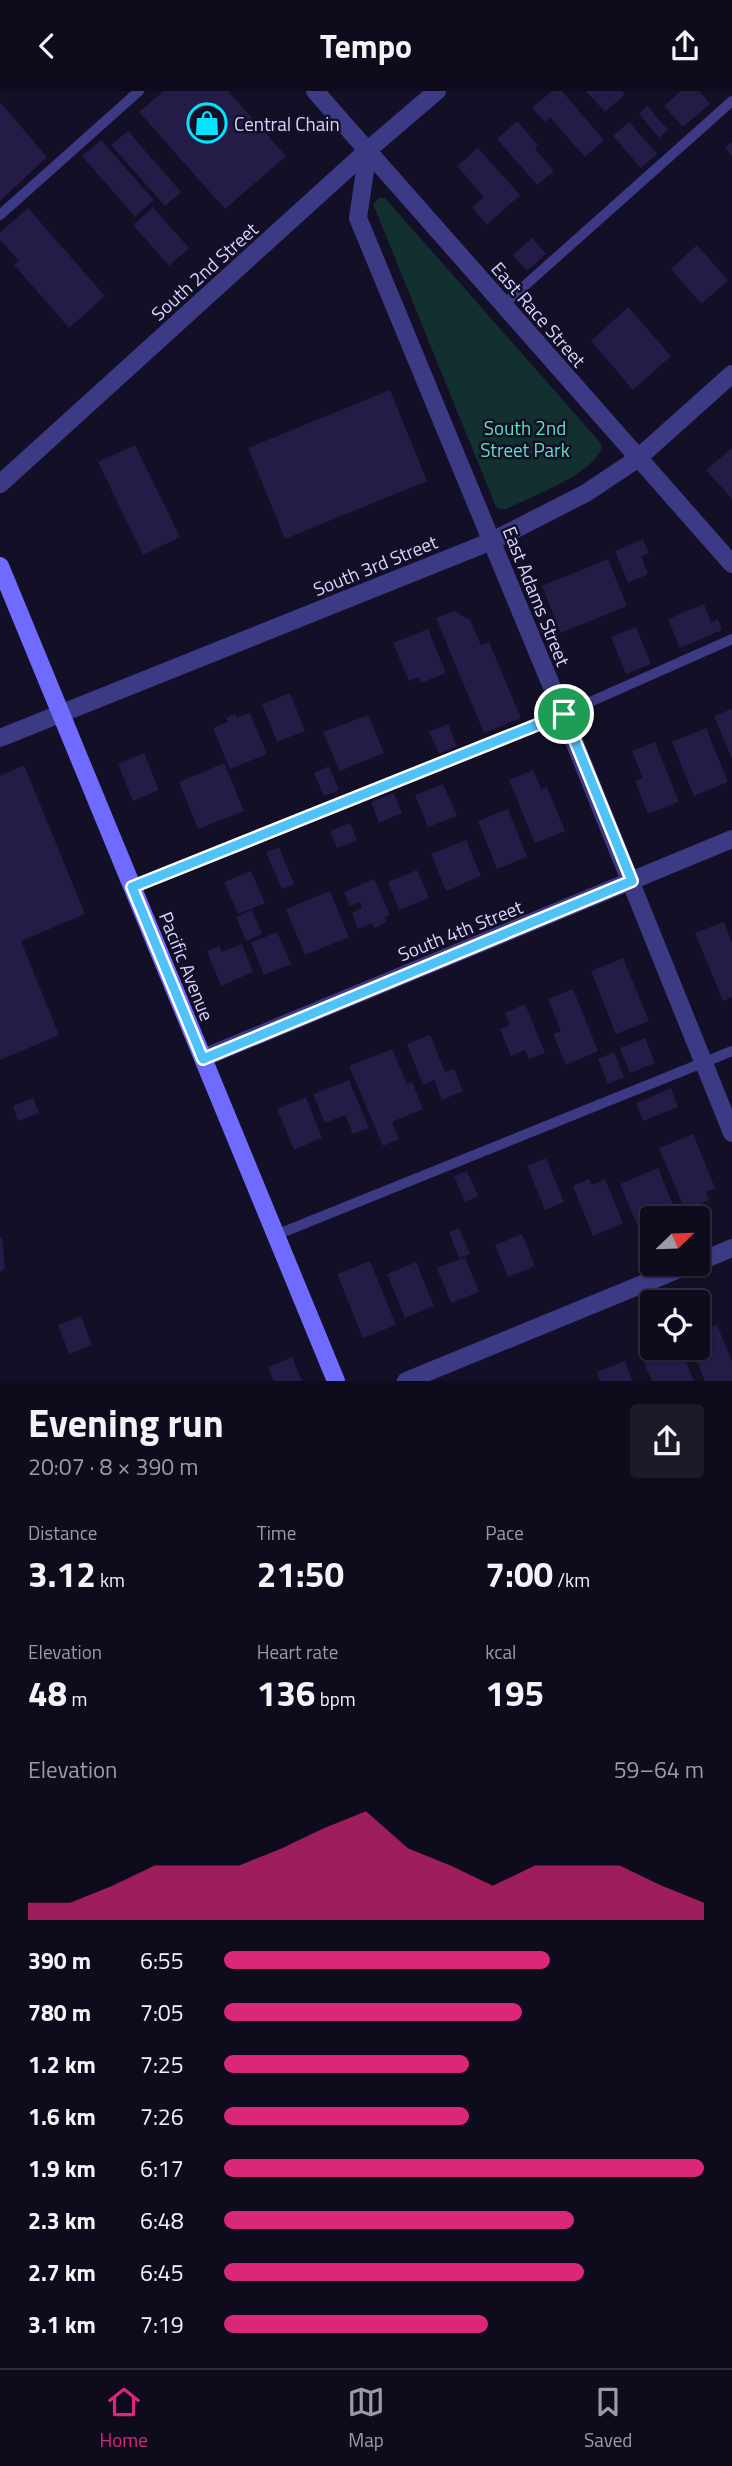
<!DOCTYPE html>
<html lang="en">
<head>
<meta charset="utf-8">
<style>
	body { margin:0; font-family:"Titillium Web",sans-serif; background:#1c1929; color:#f1f3f6; height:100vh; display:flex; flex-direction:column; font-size:26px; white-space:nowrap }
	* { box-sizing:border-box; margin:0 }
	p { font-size:23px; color:#9b9ba3 }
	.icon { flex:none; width:38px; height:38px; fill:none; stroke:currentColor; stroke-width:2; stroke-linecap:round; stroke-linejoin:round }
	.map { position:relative; height:1290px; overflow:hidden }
	.details { display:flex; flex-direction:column; background:#0e0b1c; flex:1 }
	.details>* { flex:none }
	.needle { width:46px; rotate:67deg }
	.tools { position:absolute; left:640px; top:1115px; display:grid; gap:14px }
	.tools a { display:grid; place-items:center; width:70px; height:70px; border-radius:7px; background:#0e0b1c; box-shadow:0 2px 5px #0004,0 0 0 2px #2e2b3b; font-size:35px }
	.pin { position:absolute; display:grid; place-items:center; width:60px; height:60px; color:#fff; margin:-30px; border:4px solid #fff; border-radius:50%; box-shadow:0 2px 7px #0007 }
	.round { display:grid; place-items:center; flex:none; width:74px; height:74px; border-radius:7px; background:#1c1929 }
	.headline { display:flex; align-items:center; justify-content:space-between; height:119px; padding:0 28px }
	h1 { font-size:38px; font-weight:700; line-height:52px }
	.metrics { display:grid; grid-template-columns:repeat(3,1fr); gap:10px; height:119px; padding:7px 28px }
	.metrics div { display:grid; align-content:center }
	.metrics b { font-size:35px; font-weight:700 }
	.metrics small { font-size:19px; font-weight:400 }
	.metrics p { font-size:19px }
	.chart { height:196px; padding:14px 28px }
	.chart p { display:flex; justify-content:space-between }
	.chart svg { width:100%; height:126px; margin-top:7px; fill:#db2777; opacity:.7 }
	ul { padding:0 28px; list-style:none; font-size:23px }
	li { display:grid; grid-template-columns:112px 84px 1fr; align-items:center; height:52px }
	li i { height:18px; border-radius:9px; background:#db2777 }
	header { display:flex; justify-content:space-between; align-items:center; height:91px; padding:0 28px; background:#0e0b1c; font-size:32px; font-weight:700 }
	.dock { display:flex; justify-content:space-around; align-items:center; height:98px; border-top:2px solid #2e2b3b; background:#0e0b1c; font-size:19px; color:#9b9ba3 }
	.dock a { display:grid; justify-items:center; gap:4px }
	.dock .current { color:#db2777 }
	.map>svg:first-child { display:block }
	.green { fill:#12302f }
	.building { fill:#241b47 }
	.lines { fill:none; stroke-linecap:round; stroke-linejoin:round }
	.lane { stroke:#3d3a85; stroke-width:10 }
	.street { stroke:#3d3a85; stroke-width:18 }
	.secondary { stroke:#6f6bff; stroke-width:18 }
	.route-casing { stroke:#fff; stroke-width:14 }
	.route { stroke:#4fc3f7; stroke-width:9 }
	.labels { text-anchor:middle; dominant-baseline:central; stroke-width:5; stroke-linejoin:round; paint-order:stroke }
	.poi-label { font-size:19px; fill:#d9d4ff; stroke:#130f26; text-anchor:start }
	.street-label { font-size:19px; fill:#d9d4ff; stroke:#130f26 }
	.park-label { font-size:19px; fill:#5fe0c0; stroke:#130f26 }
</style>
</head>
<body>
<header><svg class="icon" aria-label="back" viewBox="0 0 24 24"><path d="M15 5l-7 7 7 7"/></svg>Tempo<svg class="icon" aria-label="share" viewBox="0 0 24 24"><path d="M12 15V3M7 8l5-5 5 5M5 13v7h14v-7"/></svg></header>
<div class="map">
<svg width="732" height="1290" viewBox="0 0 732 1290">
	<rect width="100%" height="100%" fill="#130f26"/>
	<path class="green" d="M 379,107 L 385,107 L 599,350 L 602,356 C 593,384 532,405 506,418 L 500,418 L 496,416 L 373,113 Z"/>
	<path class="building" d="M 164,0 L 228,0 L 286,65 L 225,118 L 139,21 Z
		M 552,0 L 562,0 L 604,49 L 585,66 L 550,26 L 545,31 L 532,17 Z
		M 586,0 L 622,0 L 625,3 L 605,21 Z
		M 681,0 L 699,0 L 710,13 L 683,36 L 664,15 Z
		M 0,11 L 47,66 L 0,110 Z
		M 647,15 L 668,39 L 659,47 L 639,23 Z
		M 517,30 L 538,54 L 535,58 L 554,80 L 537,94 L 497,48 Z
		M 629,31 L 657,63 L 641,77 L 613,45 Z
		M 128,40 L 181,101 L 165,115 L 111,54 Z
		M 101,49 L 154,109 L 135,126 L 82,65 Z
		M 732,51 L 732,65 L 725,57 Z
		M 478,57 L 520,104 L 487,134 L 472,116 L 484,106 L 457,75 Z
		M 153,116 L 189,157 L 169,175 L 133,134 Z
		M 28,117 L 105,205 L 69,237 L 14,174 L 19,170 L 0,149 L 0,141 Z
		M 532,147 L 546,163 L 527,180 L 513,164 Z
		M 697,154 L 728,190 L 701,213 L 671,178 Z
		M 628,216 L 671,265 L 633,299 L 591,250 Z
		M 390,299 L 427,390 L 285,448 L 248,357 Z
		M 135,354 L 180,446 L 143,464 L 98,371 Z
		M 732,357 L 732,408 L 706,379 Z
		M 643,448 L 649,462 L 641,465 L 648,483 L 628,492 L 615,460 Z
		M 608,468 L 627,515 L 561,542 L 542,495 Z
		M 704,513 L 711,531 L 718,528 L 722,539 L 680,557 L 668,528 Z
		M 454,520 L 470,529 L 481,554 L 489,551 L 521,627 L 484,642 L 436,527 Z
		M 636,536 L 651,573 L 626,583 L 611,546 Z
		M 428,538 L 446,582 L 421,592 L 419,586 L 409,590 L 393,552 Z
		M 290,602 L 305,640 L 277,651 L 262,613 Z
		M 732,618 L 732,668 L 714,625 Z
		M 250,622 L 267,663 L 230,678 L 213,637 L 228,631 L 226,627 L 235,623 L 236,627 Z
		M 368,624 L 384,662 L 340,680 L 323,641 Z
		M 448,633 L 457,655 L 439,663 L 429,641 Z
		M 706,637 L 728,691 L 694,705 L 672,651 Z
		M 655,651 L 679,711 L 648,723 L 635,690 L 643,687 L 632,660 Z
		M 144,662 L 159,699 L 133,710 L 118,673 Z
		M 224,672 L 244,720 L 198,738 L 179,691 Z
		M 24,674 L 85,823 L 21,850 L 59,944 L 0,969 L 0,685 Z
		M 329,675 L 339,699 L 324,705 L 314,682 Z
		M 533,679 L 541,698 L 547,696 L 565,740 L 535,752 L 509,689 Z
		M 443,693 L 457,725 L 428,736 L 415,704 Z
		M 394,702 L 402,722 L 379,732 L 371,711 Z
		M 508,718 L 527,766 L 497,778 L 478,730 Z
		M 350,732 L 357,749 L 337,757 L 330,740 Z
		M 466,749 L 481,785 L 446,800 L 431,763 Z
		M 279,756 L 294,793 L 282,798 L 266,761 Z
		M 417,779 L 429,807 L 399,819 L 388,791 Z
		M 251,780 L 265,812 L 238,823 L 224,791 Z
		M 374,788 L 390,824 L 385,826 L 387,831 L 375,837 L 372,832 L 358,838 L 352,822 L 362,817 L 360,811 L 350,815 L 344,801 Z
		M 330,800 L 349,846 L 305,864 L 286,818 Z
		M 252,819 L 262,843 L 246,850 L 236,826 Z
		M 724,831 L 732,852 L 732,906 L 723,910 L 695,842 Z
		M 277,841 L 291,873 L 264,884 L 251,852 Z
		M 242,853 L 253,881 L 221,895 L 207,860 L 219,855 L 222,861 Z
		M 623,867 L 649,930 L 616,943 L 591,880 Z
		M 573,898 L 598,960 L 566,974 L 553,943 L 561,940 L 548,908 Z
		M 525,913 L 545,962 L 529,968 L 525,959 L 511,965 L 500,938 L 510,934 L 505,922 Z
		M 430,944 L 445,981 L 454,978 L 463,1000 L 442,1009 L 434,989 L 423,994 L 407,953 Z
		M 645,947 L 655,972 L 630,982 L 620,957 Z
		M 392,958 L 407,993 L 412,991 L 423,1018 L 392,1031 L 399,1048 L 383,1055 L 349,975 Z
		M 614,961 L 624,986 L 608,993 L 598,968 Z
		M 349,989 L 369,1037 L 353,1043 L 345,1024 L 325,1032 L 313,1003 Z
		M 671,997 L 678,1016 L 643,1030 L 636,1012 Z
		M 306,1006 L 322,1047 L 294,1059 L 277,1018 Z
		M 33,1007 L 39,1022 L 18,1030 L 13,1015 Z
		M 693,1043 L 715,1097 L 706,1101 L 709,1109 L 685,1119 L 659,1057 Z
		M 546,1067 L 564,1111 L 545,1119 L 527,1075 Z
		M 658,1077 L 676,1121 L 660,1127 L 653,1127 L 653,1130 L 638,1136 L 620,1093 Z
		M 467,1080 L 478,1105 L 465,1111 L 454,1085 Z
		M 589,1088 L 592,1094 L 605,1088 L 623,1132 L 593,1145 L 573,1095 Z
		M 459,1137 L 470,1163 L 459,1167 L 449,1141 Z
		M 522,1143 L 535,1175 L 508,1186 L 495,1154 Z
		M 0,1146 L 2,1146 L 5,1178 L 0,1181 Z
		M 465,1166 L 479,1201 L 451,1212 L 437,1177 Z
		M 370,1170 L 396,1234 L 363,1247 L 337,1183 Z
		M 416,1171 L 434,1215 L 405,1227 L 387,1183 Z
		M 81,1225 L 92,1254 L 69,1263 L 58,1234 Z
		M 717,1234 L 732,1270 L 732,1290 L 705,1290 L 691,1256 L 698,1256 L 698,1241 Z
		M 655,1256 L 680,1256 L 694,1290 L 652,1290 L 640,1263 Z
		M 292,1266 L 302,1290 L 274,1290 L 268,1276 Z
		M 625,1270 L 632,1290 L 600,1290 L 597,1281 Z"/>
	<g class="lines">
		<path class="lane" d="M 0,124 L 139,0
			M 503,214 L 732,10
			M 132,796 L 563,623 L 732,548
			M 276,1144 L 732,960"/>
		<path class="street" d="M 315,0 L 732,473
			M 368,59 L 358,127 L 563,623 L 732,1042
			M 0,393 L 368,59 L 437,0
			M 0,647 L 492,450 L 586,402 L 637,368 L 732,283
			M 203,967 L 732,748
			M 698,1171 L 732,1157
			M 406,1290 L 694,1172"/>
		<path class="secondary" d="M 0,475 L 336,1290"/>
	</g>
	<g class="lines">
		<g class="route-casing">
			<path id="route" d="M 564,623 L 632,790 L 203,968 L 132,796 Z"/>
		</g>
		<use href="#route" class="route"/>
	</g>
	<defs>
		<g id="shop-ring" transform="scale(2.0125)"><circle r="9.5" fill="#130f26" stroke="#00e5ff" stroke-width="1.5"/><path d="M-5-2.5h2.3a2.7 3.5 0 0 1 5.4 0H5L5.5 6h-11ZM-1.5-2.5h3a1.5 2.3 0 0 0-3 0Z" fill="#00e5ff"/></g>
	</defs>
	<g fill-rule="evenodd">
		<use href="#shop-ring" x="207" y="32"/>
	</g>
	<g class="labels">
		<g class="poi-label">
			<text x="234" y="32">Central Chain</text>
		</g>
		<g class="street-label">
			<text transform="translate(204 180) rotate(-42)">South 2nd Street</text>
			<text transform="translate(539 223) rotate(49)">East Race Street</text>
			<text transform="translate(375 474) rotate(-22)">South 3rd Street</text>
			<text transform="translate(537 505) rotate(68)">East Adams Street</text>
			<text transform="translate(460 839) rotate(-22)">South 4th Street</text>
			<text transform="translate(187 875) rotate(68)">Pacific Avenue</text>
		</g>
		<g class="park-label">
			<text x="525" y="336">South 2nd<tspan x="525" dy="22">Street Park</tspan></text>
		</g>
	</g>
</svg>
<div class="tools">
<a><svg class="needle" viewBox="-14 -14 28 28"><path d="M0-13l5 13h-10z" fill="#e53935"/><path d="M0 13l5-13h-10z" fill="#9b9ba3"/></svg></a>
<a><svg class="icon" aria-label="locate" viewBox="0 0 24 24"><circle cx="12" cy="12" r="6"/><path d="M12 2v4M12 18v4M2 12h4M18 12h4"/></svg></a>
</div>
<div class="pin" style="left:564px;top:623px;background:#1e9e55"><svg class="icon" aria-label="arrive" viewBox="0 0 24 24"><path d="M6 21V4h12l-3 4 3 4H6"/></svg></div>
</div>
<section class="details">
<div class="headline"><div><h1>Evening run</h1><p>20:07 · 8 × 390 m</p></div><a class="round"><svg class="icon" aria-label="share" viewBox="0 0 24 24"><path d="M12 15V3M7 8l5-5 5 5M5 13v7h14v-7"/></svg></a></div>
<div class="metrics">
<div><p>Distance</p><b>3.12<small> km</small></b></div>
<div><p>Time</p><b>21:50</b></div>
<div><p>Pace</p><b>7:00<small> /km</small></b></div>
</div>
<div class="metrics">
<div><p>Elevation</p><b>48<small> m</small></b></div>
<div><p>Heart rate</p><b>136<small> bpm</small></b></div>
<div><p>kcal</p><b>195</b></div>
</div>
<div class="chart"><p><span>Elevation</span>59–64 m</p>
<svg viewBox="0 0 160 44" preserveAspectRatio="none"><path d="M0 44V38L10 38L20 32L30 25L40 25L50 25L60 19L70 12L80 6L90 19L100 25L110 32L120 25L130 25L140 25L150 32L160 38V44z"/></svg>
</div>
<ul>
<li><b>390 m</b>6:55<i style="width:68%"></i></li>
<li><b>780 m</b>7:05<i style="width:62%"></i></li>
<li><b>1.2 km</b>7:25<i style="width:51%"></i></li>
<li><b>1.6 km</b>7:26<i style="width:51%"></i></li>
<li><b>1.9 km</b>6:17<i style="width:100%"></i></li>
<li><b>2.3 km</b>6:48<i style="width:73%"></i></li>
<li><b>2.7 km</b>6:45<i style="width:75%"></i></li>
<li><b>3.1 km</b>7:19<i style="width:55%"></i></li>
</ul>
</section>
<nav class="dock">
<a class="current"><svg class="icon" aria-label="home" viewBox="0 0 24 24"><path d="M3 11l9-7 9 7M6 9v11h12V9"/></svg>Home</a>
<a><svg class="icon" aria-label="map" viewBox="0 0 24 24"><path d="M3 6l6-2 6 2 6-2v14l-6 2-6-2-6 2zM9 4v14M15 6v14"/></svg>Map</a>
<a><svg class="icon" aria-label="saved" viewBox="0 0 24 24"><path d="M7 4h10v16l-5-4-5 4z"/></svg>Saved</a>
</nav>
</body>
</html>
